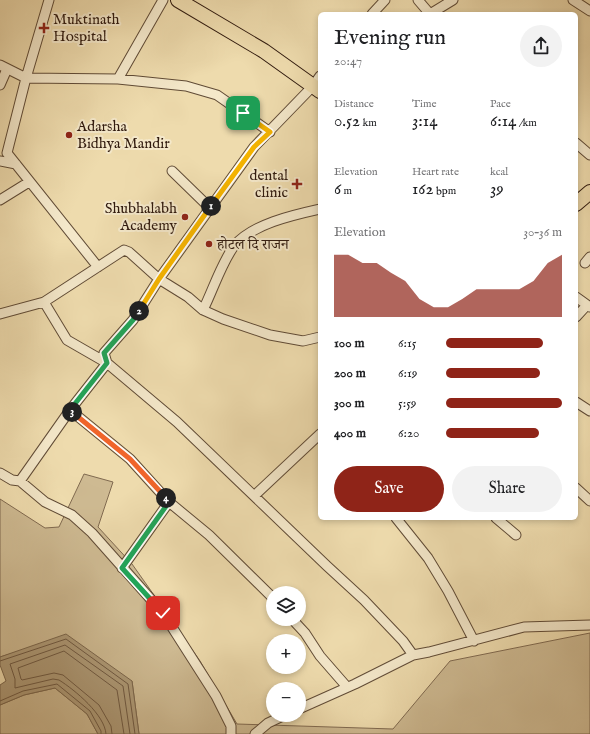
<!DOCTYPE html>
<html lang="en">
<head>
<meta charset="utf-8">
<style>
	body { margin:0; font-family:"IM FELL English","Noto Serif Devanagari",serif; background:#f2f2f2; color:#202124; height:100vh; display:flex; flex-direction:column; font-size:15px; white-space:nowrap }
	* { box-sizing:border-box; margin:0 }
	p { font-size:13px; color:#757577 }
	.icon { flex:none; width:22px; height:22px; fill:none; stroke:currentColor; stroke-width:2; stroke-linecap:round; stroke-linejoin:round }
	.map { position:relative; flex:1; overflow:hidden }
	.details { position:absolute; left:318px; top:12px; width:260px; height:508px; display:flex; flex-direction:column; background:#fff; border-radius:6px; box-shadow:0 2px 6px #0003 }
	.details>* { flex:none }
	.buttons { position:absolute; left:266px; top:586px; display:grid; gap:8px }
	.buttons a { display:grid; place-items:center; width:40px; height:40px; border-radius:50%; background:#fff; box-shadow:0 2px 6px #0003; font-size:20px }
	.pin { position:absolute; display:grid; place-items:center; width:34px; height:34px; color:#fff; margin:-17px; border-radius:8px; box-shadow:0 2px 6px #0006 }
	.km { position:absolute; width:20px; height:20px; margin:-10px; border-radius:50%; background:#222; color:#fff; font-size:11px; line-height:20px; text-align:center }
	.round { display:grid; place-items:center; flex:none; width:42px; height:42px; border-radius:21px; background:#f2f2f2 }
	.head { display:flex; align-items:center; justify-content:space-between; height:68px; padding:0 16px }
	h1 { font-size:22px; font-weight:600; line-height:30px }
	.stats { display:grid; grid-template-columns:repeat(3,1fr); gap:6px; height:68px; padding:4px 16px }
	.stats div { display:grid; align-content:center }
	.stats b { font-size:17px; font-weight:600 }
	.stats small { font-size:11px; font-weight:400 }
	.stats p { font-size:11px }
	.chart { height:112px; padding:8px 16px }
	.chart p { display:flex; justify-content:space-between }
	.chart svg { width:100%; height:72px; margin-top:4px; fill:#8f2418; opacity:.7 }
	.button { display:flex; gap:8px; margin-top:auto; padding:8px 16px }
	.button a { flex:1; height:46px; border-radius:24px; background:#8f2418; color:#fff; font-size:16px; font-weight:600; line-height:46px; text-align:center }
	.button a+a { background:#f2f2f2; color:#202124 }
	ul { padding:0 16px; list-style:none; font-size:13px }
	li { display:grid; grid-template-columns:64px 48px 1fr; align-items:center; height:30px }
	li i { height:10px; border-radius:5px; background:#8f2418 }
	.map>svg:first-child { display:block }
	.green { fill:#ceba92; stroke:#806a50 }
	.water { fill:#ae9a77; stroke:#7c674d }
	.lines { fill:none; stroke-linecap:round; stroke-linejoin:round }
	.shore { stroke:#705a43; stroke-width:1 }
	.minor-casing { stroke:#604b36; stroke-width:11 }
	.primary-casing { stroke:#311b0f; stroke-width:16 }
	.minor { stroke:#f4e8ca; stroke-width:9 }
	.primary { stroke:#eedbad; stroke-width:14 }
	.split-1-casing { stroke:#fff; stroke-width:8 }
	.split-2-casing { stroke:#fff; stroke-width:8 }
	.split-3-casing { stroke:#fff; stroke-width:8 }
	.split-4-casing { stroke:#fff; stroke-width:8 }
	.split-5-casing { stroke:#fff; stroke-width:8 }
	.split-1 { stroke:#f5b400; stroke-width:5 }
	.split-2 { stroke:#f5b400; stroke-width:5 }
	.split-3 { stroke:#22a559; stroke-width:5 }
	.split-4 { stroke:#f0652b; stroke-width:5 }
	.split-5 { stroke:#22a559; stroke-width:5 }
	.poi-dot { fill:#8f2418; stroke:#f4e8ca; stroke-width:1.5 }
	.labels { text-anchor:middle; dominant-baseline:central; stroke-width:4; stroke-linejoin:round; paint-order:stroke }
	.poi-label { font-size:15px; fill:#311b0f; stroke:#f4e8ca; text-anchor:start }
</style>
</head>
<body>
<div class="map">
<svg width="590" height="734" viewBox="0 0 590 734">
	<rect width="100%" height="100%" fill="#eedbad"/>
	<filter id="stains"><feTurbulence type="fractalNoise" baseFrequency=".005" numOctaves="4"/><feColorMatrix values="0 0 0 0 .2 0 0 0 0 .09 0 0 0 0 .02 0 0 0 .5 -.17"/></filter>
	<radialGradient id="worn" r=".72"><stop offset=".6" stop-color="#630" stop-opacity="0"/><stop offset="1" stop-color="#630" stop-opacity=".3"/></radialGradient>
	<path class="green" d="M 84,474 L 113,482 L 98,527 L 132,564 L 166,612 L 200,661 L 237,724 L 393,729 L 450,661 L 590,633 L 590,734 L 139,734 L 132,681 L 20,651 L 0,657 L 0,499 L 45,528 L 59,527 Z
		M 55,688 L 87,714 L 98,734 L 0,734 L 0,705 L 24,695 Z"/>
	<path class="water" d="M 66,634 L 132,681 L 139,734 L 98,734 L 87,714 L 55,688 L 24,695 L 0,705 L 0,685 L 6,681 L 0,665 L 0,657 Z"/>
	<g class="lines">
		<path class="shore" d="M 0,661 L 66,639 L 128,684 L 135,734
			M 0,701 L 23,691 L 57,684 L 90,711 L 101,731 L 101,734
			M 106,734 C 105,715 75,690 59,680 L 53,679 L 15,688 L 15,679 L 10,664 L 65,645 L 123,686 L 130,734
			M 112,734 L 111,726 L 99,705 L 63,675 L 54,673 L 22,680 L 21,679 L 18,668 L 64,651 L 117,690 L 124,734"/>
		<g class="minor-casing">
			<path id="minor" d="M 49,0 L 26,78 L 7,153 L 98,267
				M 418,0 L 430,14
				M 573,0 L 590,11
				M 372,14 L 385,0
				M 430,14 L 453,0
				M 0,65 L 26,78 L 118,79 L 186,86 L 217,95 L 270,132
				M 118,79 L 163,0
				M 0,85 L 7,69
				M 576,143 L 590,155
				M 0,161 L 16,164
				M 172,171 L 210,208
				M 0,200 L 29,182
				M 585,263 L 590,257
				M 576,297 L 590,307
				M 44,302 L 67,340 L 107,363 L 177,422 L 327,566 L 364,600 L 403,641 L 413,655
				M 203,310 C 213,290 221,264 234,246 C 252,224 293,215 320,209
				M 0,314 L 44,302 L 124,250 L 129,252 L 159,279 L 188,297 L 203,310 L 223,319 L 270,335 L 303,341 L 320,337
				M 576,317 L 587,305
				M 576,402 L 590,411
				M 70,410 L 130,459 L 169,502
				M 0,473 L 12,480 L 20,481 L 45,502 L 72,515 L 92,533 L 163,613 L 216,696 L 231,726 L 231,734
				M 20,481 L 70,410 L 107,363 L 104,353 L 133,320 L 159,279 L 254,147 L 313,86 L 320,76
				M 576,488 L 590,501
				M 254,496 L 320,434
				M 396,518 L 428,558 L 448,591 L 474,641
				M 496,518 L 516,535
				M 122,568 L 169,502 L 209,535 L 273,598
				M 292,619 L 305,633 L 320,656 L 347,687
				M 299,709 L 355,684 L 413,655 L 429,652 L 524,627 L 590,625
				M 255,734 L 268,723 L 285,715"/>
		</g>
		<g class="primary-casing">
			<path id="primary" d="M 178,0 L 264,51 L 320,91
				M 576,204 L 590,192"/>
		</g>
		<use href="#minor" class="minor"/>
		<use href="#primary" class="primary"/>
	</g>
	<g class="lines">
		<g class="split-1-casing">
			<path id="split-1" d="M 211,206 L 254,147 L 270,132 L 243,113"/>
		</g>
		<g class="split-2-casing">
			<path id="split-2" d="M 139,311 L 159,279 L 211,206"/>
		</g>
		<g class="split-3-casing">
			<path id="split-3" d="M 72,412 L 70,410 L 107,363 L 104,353 L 133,320 L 139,311"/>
		</g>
		<g class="split-4-casing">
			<path id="split-4" d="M 72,412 L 130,459 L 166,498"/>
		</g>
		<g class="split-5-casing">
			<path id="split-5" d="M 163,613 L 122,568 L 169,502 L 166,498"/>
		</g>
		<use href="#split-1" class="split-1"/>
		<use href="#split-2" class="split-2"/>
		<use href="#split-3" class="split-3"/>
		<use href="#split-4" class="split-4"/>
		<use href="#split-5" class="split-5"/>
	</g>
	<g class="poi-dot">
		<path d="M42 22h4v4h4v4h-4v4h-4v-4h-4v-4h4z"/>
		<circle cx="69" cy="135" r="4"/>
		<path d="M295 178h4v4h4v4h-4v4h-4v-4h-4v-4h4z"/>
		<circle cx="185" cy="217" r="4"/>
		<circle cx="209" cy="244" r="4"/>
	</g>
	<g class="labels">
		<g class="poi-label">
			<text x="53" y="19">Muktinath<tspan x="53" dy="17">Hospital</tspan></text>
			<text x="77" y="126">Adarsha<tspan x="77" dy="17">Bidhya Mandir</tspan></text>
			<text x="288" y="175" text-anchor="end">dental<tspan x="288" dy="17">clinic</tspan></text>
			<text x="177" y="208" text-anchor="end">Shubhalabh<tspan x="177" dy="17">Academy</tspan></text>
			<text x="217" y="244">होटल दि राजन</text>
		</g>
	</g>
	<rect width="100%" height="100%" filter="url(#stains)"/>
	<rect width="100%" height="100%" fill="url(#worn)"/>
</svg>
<div class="buttons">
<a><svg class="icon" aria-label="layers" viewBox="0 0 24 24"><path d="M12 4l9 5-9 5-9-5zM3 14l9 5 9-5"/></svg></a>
<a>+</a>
<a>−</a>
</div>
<div class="pin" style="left:243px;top:113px;background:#1e9e55"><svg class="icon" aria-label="arrive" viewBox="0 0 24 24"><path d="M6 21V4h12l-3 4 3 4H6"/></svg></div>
<div class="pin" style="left:163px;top:613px;background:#d93025"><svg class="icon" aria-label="check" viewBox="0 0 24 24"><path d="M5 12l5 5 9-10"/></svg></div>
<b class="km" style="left:211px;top:206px">1</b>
<b class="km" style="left:139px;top:311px">2</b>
<b class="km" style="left:72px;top:412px">3</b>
<b class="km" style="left:166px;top:498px">4</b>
<section class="details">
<div class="head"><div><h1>Evening run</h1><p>20:47</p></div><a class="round"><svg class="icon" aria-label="share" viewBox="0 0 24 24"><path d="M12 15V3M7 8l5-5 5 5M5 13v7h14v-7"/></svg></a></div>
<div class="stats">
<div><p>Distance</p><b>0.52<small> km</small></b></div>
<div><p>Time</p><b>3:14</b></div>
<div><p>Pace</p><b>6:14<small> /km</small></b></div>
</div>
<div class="stats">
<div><p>Elevation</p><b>6<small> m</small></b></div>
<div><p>Heart rate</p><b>162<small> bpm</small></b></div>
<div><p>kcal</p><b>39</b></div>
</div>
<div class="chart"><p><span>Elevation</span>30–36 m</p>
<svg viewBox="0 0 160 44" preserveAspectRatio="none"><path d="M0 44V6L10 6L20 11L30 11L40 17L50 22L60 33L70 38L80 38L90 33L100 27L110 27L120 27L130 27L140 22L150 11L160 6V44z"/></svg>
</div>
<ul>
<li><b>100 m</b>6:15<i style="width:84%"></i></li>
<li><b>200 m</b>6:19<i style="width:81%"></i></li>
<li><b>300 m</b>5:59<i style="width:100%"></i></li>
<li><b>400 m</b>6:20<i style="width:80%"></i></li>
</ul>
<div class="button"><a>Save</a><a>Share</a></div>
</section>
</div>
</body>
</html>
